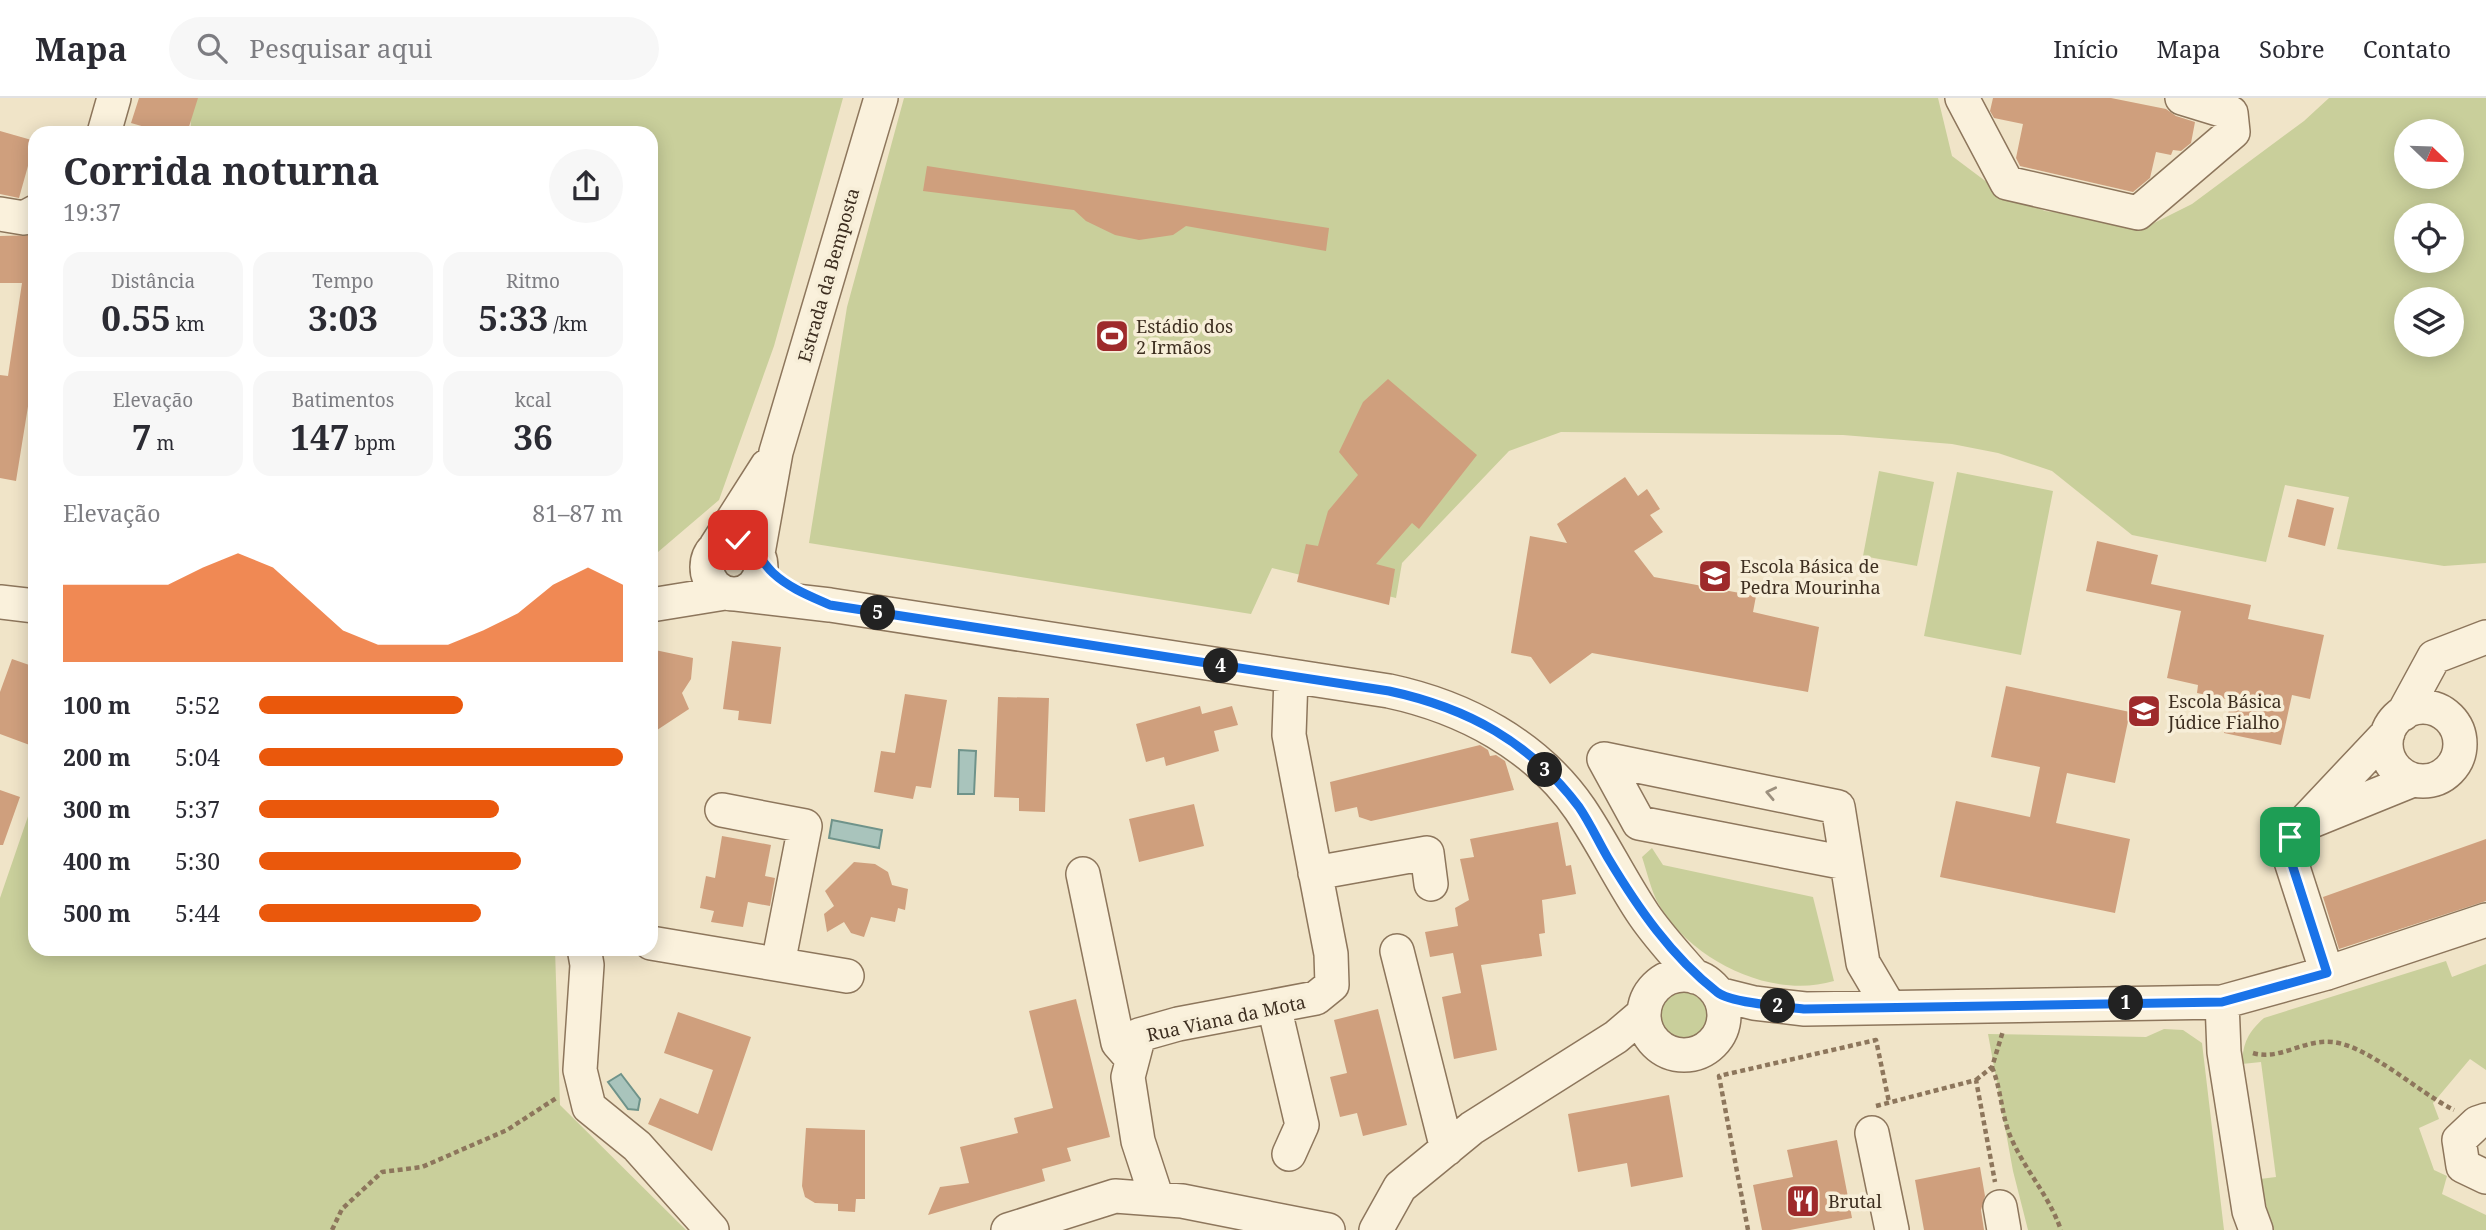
<!DOCTYPE html>
<html lang="pt">
<head>
<meta charset="utf-8">
<style>
	body { margin:0; font-family:"Noto Serif",serif; background:#f7f7f7; color:#2b2b33; height:100vh; display:flex; flex-direction:column; font-size:26px; white-space:nowrap }
	* { box-sizing:border-box; margin:0 }
	p { font-size:23px; color:#7c7c81 }
	.icon { flex:none; width:38px; height:38px; fill:none; stroke:currentColor; stroke-width:2; stroke-linecap:round; stroke-linejoin:round }
	.map { position:relative; flex:1; overflow:hidden }
	.drawer { position:absolute; left:28px; top:28px; width:630px; height:830px; display:flex; flex-direction:column; background:#fff; border-radius:21px; box-shadow:0 4px 18px #0003 }
	.drawer>* { flex:none }
	.needle { width:46px; rotate:113deg }
	.controls { position:absolute; left:2394px; top:21px; display:grid; gap:14px }
	.controls a { display:grid; place-items:center; width:70px; height:70px; border-radius:50%; background:#fff; box-shadow:0 4px 18px #0003; font-size:35px }
	.pin { position:absolute; display:grid; place-items:center; width:60px; height:60px; color:#fff; margin:-30px; border-radius:14px; box-shadow:0 4px 10px #0006 }
	.km { position:absolute; width:35px; height:35px; margin:-18px; border-radius:50%; background:#222; color:#fff; font-size:19px; line-height:35px; text-align:center }
	.round { display:grid; place-items:center; flex:none; width:74px; height:74px; border-radius:37px; background:#f7f7f7 }
	.head { display:flex; align-items:center; justify-content:space-between; height:119px; padding:0 35px }
	h1 { font-size:38px; font-weight:700; line-height:52px }
	.stats { display:grid; grid-template-columns:repeat(3,1fr); gap:10px; height:119px; padding:7px 35px }
	.stats div { display:grid; align-content:center; border-radius:18px; background:#f7f7f7; text-align:center }
	.stats b { font-size:35px; font-weight:700 }
	.stats small { font-size:19px; font-weight:400 }
	.stats p { font-size:19px }
	.chart { height:196px; padding:14px 35px }
	.chart p { display:flex; justify-content:space-between }
	.chart svg { width:100%; height:126px; margin-top:7px; fill:#ea580c; opacity:.7 }
	ul { padding:0 35px; list-style:none; font-size:23px }
	li { display:grid; grid-template-columns:112px 84px 1fr; align-items:center; height:52px }
	li i { height:18px; border-radius:9px; background:#ea580c }
	header { display:flex; align-items:center; gap:42px; box-sizing:border-box; height:98px; padding:0 35px; background:#fff; border-bottom:2px solid #e1e1e2 }
	header strong { font-size:33px }
	nav { display:flex; gap:38px; margin-inline-start:auto; font-size:24px }
	.search { width:490px; height:63px; background:#f7f7f7; display:flex; align-items:center; gap:18px; box-sizing:border-box; padding:0 24px; border-radius:38px; color:#7c7c81; font-size:26px }
	.map>svg:first-child { display:block }
	.green { fill:#c9cf9b; fill-rule:evenodd }
	.water { fill:#a9c4bc; stroke:#6f938a; stroke-width:2 }
	.building { fill:#cf9f7d }
	.lines { fill:none; stroke-linecap:round; stroke-linejoin:round }
	.minor-casing { stroke:#8d765c; stroke-width:36 }
	.path { stroke:#8d765c; stroke-width:4.5; stroke-dasharray:5 3.5; stroke-linecap:butt }
	.minor { stroke:#faf1dc; stroke-width:33 }
	.oneway { stroke:#9c907e }
	.route-casing { stroke:#fff; stroke-width:14 }
	.route { stroke:#1a73e8; stroke-width:9 }
	.labels { text-anchor:middle; dominant-baseline:central; stroke-width:7; stroke-linejoin:round; paint-order:stroke }
	.street-label { font-size:18px; fill:#3d2e20; stroke:#f7eed8 }
	.poi-label { font-size:18px; fill:#3d2e20; stroke:#f7eed8; text-anchor:start }
</style>
</head>
<body>
<header>
<strong>Mapa</strong>
<div class="search"><svg class="icon" aria-label="search" viewBox="0 0 24 24"><circle cx="10" cy="10" r="6"/><path d="M15 15l6 6"/></svg>Pesquisar aqui</div>
<nav><a>Início</a><a>Mapa</a><a>Sobre</a><a>Contato</a></nav>
</header>
<div class="map">
<svg width="2486" height="1132" viewBox="0 0 2486 1132">
	<rect width="100%" height="100%" fill="#f0e4c8"/>
	<path class="green" d="M 190,0 L 843,0 L 774,248 L 719,402 L 651,460 L 651,35 L 191,35 Z
		M 904,0 L 1938,0 L 1952,58 L 2000,94 L 2045,113 L 2152,126 L 2192,106 L 2304,23 L 2329,0 L 2486,0 L 2486,465 L 2444,468 L 2337,451 L 2349,399 L 2285,387 L 2266,464 L 2132,437 L 2052,373 L 1998,355 L 1952,346 L 1843,337 L 1561,334 L 1509,353 L 1402,465 L 1396,500 L 1272,470 L 1251,516 L 809,445 L 847,209 ZM 2406,33 L 2452,33 L 2452,79 L 2406,79 ZM 2406,117 L 2452,117 L 2452,163 L 2406,163 ZM 2406,201 L 2452,201 L 2452,247 L 2406,247 Z
		M 1879,373 L 1934,384 L 1917,468 L 1863,458 Z
		M 1957,374 L 2053,393 L 2021,557 L 1924,538 Z
		M 35,698 L 35,850 L 555,851 L 560,1007 L 686,1132 L 0,1132 L 0,800 Z
		M 1652,750 L 1663,767 L 1813,799 L 1834,883 C 1771,902 1690,862 1658,805 C 1651,792 1647,774 1642,759 Z
		M 2446,863 L 2452,879 L 2486,866 L 2486,972 L 2470,961 L 2433,1005 L 2439,1021 L 2419,1030 L 2434,1072 L 2447,1078 L 2442,1096 L 2486,1117 L 2486,1132 L 2272,1132 L 2260,1081 L 2276,1079 L 2261,964 L 2242,966 C 2243,945 2248,934 2264,920 Z
		M1656 920a26 26 0 1 1 52 0a26 26 0 1 1-52 0Z
		M 2164,931 L 2183,932 L 2202,945 L 2224,1132 L 2028,1132 L 2013,1073 L 1988,936 L 2146,939 Z"/>
	<path class="water" d="M 959,652 L 976,653 L 974,696 L 958,696 Z
		M 832,722 L 882,732 L 879,750 L 829,740 Z
		M 621,976 L 640,1001 L 638,1012 L 628,1011 L 608,984 Z"/>
	<path class="building" d="M 139,0 L 198,0 L 187,35 L 166,35 L 131,25 Z
		M 1993,0 L 2111,0 L 2166,11 L 2176,18 L 2195,24 L 2191,45 L 2181,53 L 2173,52 L 2171,57 L 2156,54 L 2150,80 L 2133,94 L 2020,68 L 2016,60 L 2023,26 L 1994,20 L 1990,13 Z
		M 0,33 L 35,43 L 19,100 L 0,96 Z
		M 927,68 L 1329,130 L 1326,153 L 1186,128 L 1173,137 L 1139,142 L 1115,137 L 1086,123 L 1074,112 L 923,93 Z
		M 35,137 L 35,265 L 16,383 L 0,380 L 0,277 L 8,278 L 22,185 L 0,185 L 0,138 Z
		M 1388,281 L 1477,357 L 1419,431 L 1412,425 L 1376,466 L 1395,471 L 1389,507 L 1297,484 L 1306,446 L 1318,448 L 1328,413 L 1358,377 L 1339,354 L 1363,304 Z
		M 1625,379 L 1638,398 L 1647,391 L 1660,411 L 1650,417 L 1663,434 L 1634,453 L 1654,479 L 1756,498 L 1753,514 L 1819,529 L 1808,594 L 1592,555 L 1550,586 L 1531,559 L 1511,555 L 1530,438 L 1567,445 L 1557,426 Z
		M 2297,401 L 2334,410 L 2325,448 L 2288,439 Z
		M 2097,443 L 2158,457 L 2151,486 L 2251,507 L 2248,521 L 2324,537 L 2310,601 L 2292,597 L 2281,647 L 2224,635 L 2231,602 L 2197,595 L 2198,587 L 2167,580 L 2181,513 L 2086,493 Z
		M 732,543 L 781,549 L 771,626 L 738,622 L 739,613 L 723,611 Z
		M 655,552 L 693,560 L 691,581 L 682,595 L 689,611 L 651,636 L 651,572 Z
		M 12,561 L 35,569 L 35,649 L 0,636 L 0,594 Z
		M 2006,588 L 2130,614 L 2115,685 L 2067,675 L 2056,725 L 2130,741 L 2115,815 L 1940,779 L 1956,703 L 2030,719 L 2040,669 L 1991,659 Z
		M 905,596 L 947,602 L 931,690 L 916,688 L 913,701 L 874,694 L 881,653 L 895,655 Z
		M 998,599 L 1049,600 L 1045,714 L 1019,713 L 1019,700 L 994,699 Z
		M 1200,608 L 1202,616 L 1232,608 L 1238,627 L 1214,633 L 1219,653 L 1166,668 L 1164,659 L 1146,664 L 1136,626 Z
		M 1480,647 L 1488,652 L 1490,658 L 1496,657 L 1505,663 L 1514,692 L 1371,723 L 1359,719 L 1357,709 L 1335,714 L 1330,684 Z
		M 0,692 L 20,699 L 3,747 L 0,747 Z
		M 1194,706 L 1204,748 L 1139,764 L 1129,721 Z
		M 1558,724 L 1566,768 L 1571,767 L 1576,796 L 1542,802 L 1545,835 L 1539,836 L 1542,858 L 1481,867 L 1497,952 L 1454,961 L 1442,899 L 1461,895 L 1453,855 L 1430,859 L 1425,834 L 1458,828 L 1455,810 L 1469,802 L 1460,761 L 1474,759 L 1470,741 Z
		M 722,738 L 771,747 L 765,778 L 775,780 L 770,808 L 748,804 L 743,829 L 711,824 L 714,813 L 700,810 L 706,778 L 715,780 Z
		M 2486,741 L 2486,803 L 2339,851 L 2323,799 Z
		M 854,764 L 875,766 L 888,774 L 892,787 L 908,791 L 905,812 L 898,810 L 895,824 L 871,819 L 864,839 L 851,835 L 844,824 L 827,834 L 824,816 L 834,808 L 825,793 Z
		M 1076,901 L 1110,1039 L 1067,1050 L 1071,1063 L 1042,1071 L 1045,1083 L 928,1117 L 940,1089 L 969,1085 L 960,1049 L 1018,1035 L 1014,1020 L 1053,1010 L 1029,913 Z
		M 1378,911 L 1407,1027 L 1363,1038 L 1357,1015 L 1340,1019 L 1330,979 L 1347,975 L 1334,922 Z
		M 678,914 L 751,939 L 712,1053 L 648,1026 L 660,1000 L 698,1016 L 713,972 L 664,955 Z
		M 1669,997 L 1683,1079 L 1631,1089 L 1627,1065 L 1578,1074 L 1568,1016 Z
		M 806,1030 L 865,1032 L 865,1101 L 856,1101 L 855,1114 L 838,1113 L 838,1106 L 815,1105 L 805,1099 L 802,1088 Z
		M 1837,1042 L 1852,1120 L 1790,1132 L 1762,1132 L 1753,1087 L 1793,1079 L 1787,1052 Z
		M 1980,1069 L 1985,1098 L 1981,1112 L 1984,1132 L 1924,1132 L 1915,1082 Z"/>
	<g class="lines">
		<g class="minor-casing">
			<path id="minor" d="M 1962,0 L 2007,85 L 2138,115 L 2233,34 L 2231,15 L 2182,0
				M 104,35 L 114,0
				M 0,116 L 24,120 L 35,114
				M707 469a27 27 0 1 1 54 0a27 27 0 1 1-54 0Z
				M 716,448 L 767,368
				M 758,455 L 776,354 L 881,0
				M 736,496 L 830,507 L 1389,593 C 1464,609 1536,647 1580,711 C 1603,745 1621,783 1644,817 C 1659,839 1678,859 1695,879
				M 0,504 L 35,508
				M 651,507 L 725,495
				M2386 646a37 37 0 1 1 74 0a37 37 0 1 1-74 0Z
				M 2403,616 L 2434,559 L 2486,539
				M 722,712 L 805,728 L 778,866
				M 2312,723 L 2413,682
				M 1639,725 L 1604,661 L 1838,709 L 1863,865 L 1889,909
				M 1639,725 L 1846,765
				M 1315,775 L 1427,755 L 1431,786
				M 1083,776 L 1118,945 L 1132,961
				M 651,845 L 847,878
				M 584,850 L 587,867 L 580,972 L 589,1009 L 637,1048 L 712,1132
				M 1397,853 L 1447,1051
				M 2327,875 L 2288,754 L 2290,739 L 2388,635
				M1644 917a40 40 0 1 1 80 0a40 40 0 1 1-80 0Z
				M 1718,896 L 1754,905 L 1805,911 L 2222,904 L 2327,875 L 2486,822
				M 2222,904 L 2224,954 L 2249,1113 L 2256,1132
				M 1274,908 L 1302,1027 L 1289,1056
				M 2486,1022 L 2477,1025 L 2459,1042 L 2463,1068 L 2486,1079
				M 1872,1035 L 1892,1132
				M 1157,1101 L 1138,1043 L 1128,979 L 1139,937 L 1178,926 L 1316,900 L 1332,887 L 1331,856 L 1289,637 L 1291,579
				M 2000,1109 L 2004,1132
				M 1008,1132 L 1115,1098 L 1182,1103 L 1328,1132
				M 1376,1132 L 1400,1089 L 1472,1030 L 1616,939 L 1643,916"/>
		</g>
		<path class="path" d="M 2253,955 C 2279,963 2304,941 2332,944 C 2368,947 2419,995 2454,1012
			M 1992,969 C 2002,993 2001,1019 2012,1042 C 2027,1075 2048,1096 2061,1132
			M 1976,982 L 1992,969 L 2003,933
			M 1876,1008 L 1976,982 L 1995,1084
			M 332,1132 L 342,1111 L 382,1074 L 422,1069 L 507,1032 L 558,999
			M 1748,1132 L 1719,978 L 1876,942 L 1889,1004"/>
		<use href="#minor" class="minor"/>
	</g>
	<defs><path id="oneway-chevron" d="M-2-3.5L2.5 0L-2 3.5" fill="none" stroke-width="1.6" stroke-linecap="round" stroke-linejoin="round" transform="scale(1.75)"/></defs>
	<use class="oneway" href="#oneway-chevron" transform="translate(1771 695) rotate(-168)"/>
	<g class="lines">
		<g class="route-casing">
			<path id="route" d="M 738,442 C 756,447 760,463 773,475 C 789,490 810,498 830,507 L 1389,593 C 1468,610 1530,644 1579,709 C 1590,725 1598,743 1608,760 C 1638,810 1671,858 1717,894 C 1730,905 1786,909 1805,911 L 2222,904 L 2327,875 L 2288,754 L 2290,739"/>
		</g>
		<use href="#route" class="route"/>
	</g>
	<defs>
		<g id="stadium-square" transform="scale(1.75)"><rect x="-9" y="-9" width="18" height="18" rx="4" fill="#9e2a2b" stroke="#f7eed8"/><path d="M0-5a6.5 5 0 1 0 0 10a6.5 5 0 1 0 0-10ZM-3.5-1.8h7v3.6h-7Z" fill="#fff"/></g>
		<g id="school-square" transform="scale(1.75)"><rect x="-9" y="-9" width="18" height="18" rx="4" fill="#9e2a2b" stroke="#f7eed8"/><path d="M0-5L7-2L0 1L-7-2ZM-4 1L0 2.5L4 1V4Q0 6-4 4Z" fill="#fff"/></g>
		<g id="restaurant-square" transform="scale(1.75)"><rect x="-9" y="-9" width="18" height="18" rx="4" fill="#9e2a2b" stroke="#f7eed8"/><path d="M-5-6h1v4h1v-4h1v4h1v-4h1v5L-1.5 .5V6h-2V.5L-5-1ZM5-6V6H3V1.5H1.5Q1.5-4 5-6Z" fill="#fff"/></g>
	</defs>
	<g fill-rule="evenodd">
		<use href="#stadium-square" x="1112" y="238"/>
		<use href="#school-square" x="1715" y="478"/>
		<use href="#school-square" x="2144" y="613"/>
		<use href="#restaurant-square" x="1803" y="1103"/>
	</g>
	<g class="labels">
		<g class="street-label">
			<text transform="translate(828 177) rotate(-74)">Estrada da Bemposta</text>
			<text transform="translate(1226 920) rotate(-12)">Rua Viana da Mota</text>
		</g>
		<g class="poi-label">
			<text x="1136" y="228">Estádio dos<tspan x="1136" dy="21">2 Irmãos</tspan></text>
			<text x="1740" y="468">Escola Básica de<tspan x="1740" dy="21">Pedra Mourinha</tspan></text>
			<text x="2168" y="603">Escola Básica<tspan x="2168" dy="21">Júdice Fialho</tspan></text>
			<text x="1828" y="1103">Brutal</text>
		</g>
	</g>
</svg>
<div class="controls">
<a><svg class="needle" viewBox="-14 -14 28 28"><path d="M0-13l5 13h-10z" fill="#e53935"/><path d="M0 13l5-13h-10z" fill="#7c7c81"/></svg></a>
<a><svg class="icon" aria-label="locate" viewBox="0 0 24 24"><circle cx="12" cy="12" r="6"/><path d="M12 2v4M12 18v4M2 12h4M18 12h4"/></svg></a>
<a><svg class="icon" aria-label="layers" viewBox="0 0 24 24"><path d="M12 4l9 5-9 5-9-5zM3 14l9 5 9-5"/></svg></a>
</div>
<div class="pin" style="left:2290px;top:739px;background:#1e9e55"><svg class="icon" aria-label="arrive" viewBox="0 0 24 24"><path d="M6 21V4h12l-3 4 3 4H6"/></svg></div>
<div class="pin" style="left:738px;top:442px;background:#d93025"><svg class="icon" aria-label="check" viewBox="0 0 24 24"><path d="M5 12l5 5 9-10"/></svg></div>
<b class="km" style="left:2126px;top:905px">1</b>
<b class="km" style="left:1778px;top:908px">2</b>
<b class="km" style="left:1545px;top:672px">3</b>
<b class="km" style="left:1221px;top:568px">4</b>
<b class="km" style="left:878px;top:515px">5</b>
<section class="drawer">
<div class="head"><div><h1>Corrida noturna</h1><p>19:37</p></div><a class="round"><svg class="icon" aria-label="share" viewBox="0 0 24 24"><path d="M12 15V3M7 8l5-5 5 5M5 13v7h14v-7"/></svg></a></div>
<div class="stats">
<div><p>Distância</p><b>0.55<small> km</small></b></div>
<div><p>Tempo</p><b>3:03</b></div>
<div><p>Ritmo</p><b>5:33<small> /km</small></b></div>
</div>
<div class="stats">
<div><p>Elevação</p><b>7<small> m</small></b></div>
<div><p>Batimentos</p><b>147<small> bpm</small></b></div>
<div><p>kcal</p><b>36</b></div>
</div>
<div class="chart"><p><span>Elevação</span>81–87 m</p>
<svg viewBox="0 0 160 44" preserveAspectRatio="none"><path d="M0 44V17L10 17L20 17L30 17L40 11L50 6L60 11L70 22L80 33L90 38L100 38L110 38L120 33L130 27L140 17L150 11L160 17V44z"/></svg>
</div>
<ul>
<li><b>100 m</b>5:52<i style="width:56%"></i></li>
<li><b>200 m</b>5:04<i style="width:100%"></i></li>
<li><b>300 m</b>5:37<i style="width:66%"></i></li>
<li><b>400 m</b>5:30<i style="width:72%"></i></li>
<li><b>500 m</b>5:44<i style="width:61%"></i></li>
</ul>
</section>
</div>
</body>
</html>
